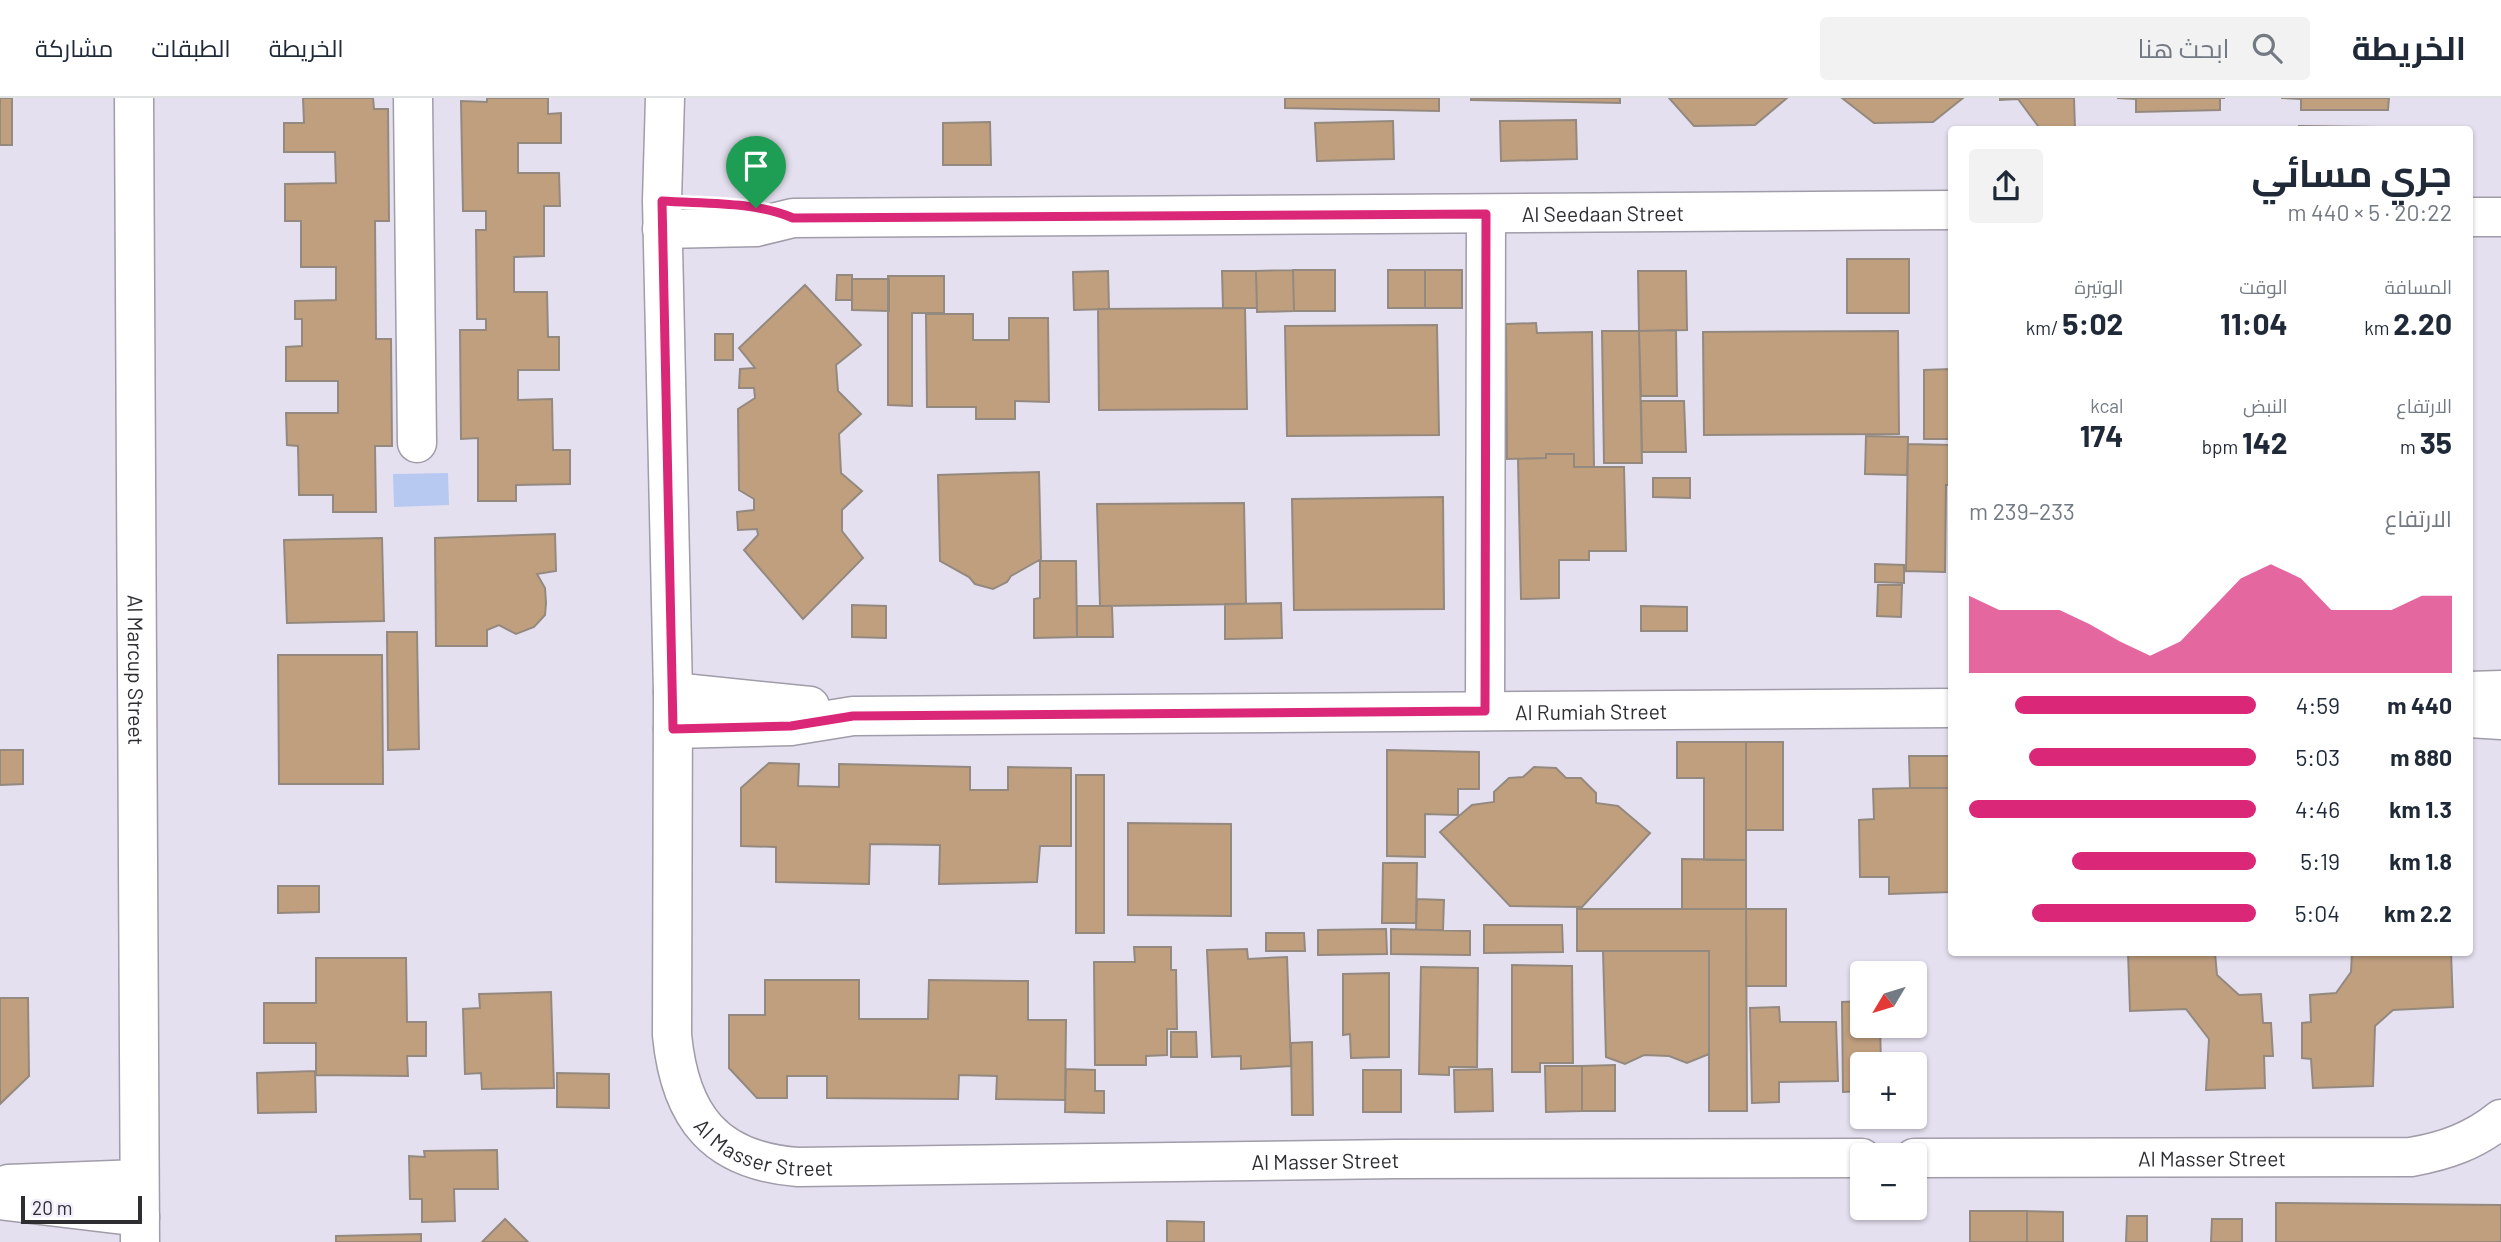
<!DOCTYPE html>
<html lang="ar">
<head>
<meta charset="utf-8">
<style>
	body { margin:0; font-family:Barlow,Cairo,sans-serif; background:#f2f2f3; color:#1f2937; direction:rtl; height:100vh; display:flex; flex-direction:column; font-size:26px; white-space:nowrap }
	* { box-sizing:border-box; margin:0 }
	p { font-size:23px; color:#747a83 }
	.icon { flex:none; width:38px; height:38px; fill:none; stroke:currentColor; stroke-width:2; stroke-linecap:round; stroke-linejoin:round }
	.map { position:relative; flex:1; overflow:hidden; direction:ltr }
	.sheet { position:absolute; left:1948px; top:28px; width:525px; height:830px; display:flex; flex-direction:column; background:#fff; border-radius:7px; box-shadow:0 2px 5px #0004; direction:rtl }
	.sheet>* { flex:none }
	.needle { width:46px; rotate:232deg }
	.buttons { position:absolute; left:1850px; top:863px; display:grid; gap:14px }
	.buttons a { display:grid; place-items:center; width:77px; height:77px; border-radius:7px; background:#fff; box-shadow:0 2px 5px #0004; font-size:35px }
	.scale { position:absolute; left:21px; bottom:18px; width:121px; box-sizing:border-box; padding-left:7px; border:4px solid #2e2d32; border-top:0; font-size:19px; line-height:24px; white-space:nowrap; color:#2e2d32; -webkit-text-stroke:5px #f2eefc; paint-order:stroke }
	.pin { position:absolute; display:grid; place-items:center; width:60px; height:60px; color:#fff; margin:-72px -30px; border-radius:50% 50% 50% 0; rotate:-45deg; box-shadow:0 0 7px #0007 }
	.pin .icon { rotate:45deg }
	.round { display:grid; place-items:center; flex:none; width:74px; height:74px; border-radius:7px; background:#f2f2f3 }
	.headline { display:flex; align-items:center; justify-content:space-between; height:119px; padding:0 21px }
	h1 { font-size:38px; font-weight:700; line-height:52px }
	.figures { display:grid; grid-template-columns:repeat(3,1fr); gap:10px; height:119px; padding:7px 21px }
	.figures div { display:grid; align-content:center }
	.figures b { font-size:30px; font-weight:700 }
	.figures small { font-size:19px; font-weight:400 }
	.figures p { font-size:19px }
	.chart { height:196px; padding:14px 21px }
	.chart p { display:flex; justify-content:space-between }
	.chart svg { width:100%; height:126px; margin-top:7px; fill:#db2777; opacity:.7 }
	ul { padding:0 21px; list-style:none; font-size:23px }
	li { display:grid; grid-template-columns:112px 84px 1fr; align-items:center; height:52px }
	li i { height:18px; border-radius:9px; background:#db2777 }
	header { display:flex; align-items:center; gap:42px; box-sizing:border-box; height:98px; padding:0 35px; background:#fff; border-bottom:2px solid #e0e1e3 }
	header strong { font-size:33px }
	nav { display:flex; gap:38px; margin-inline-start:auto; font-size:24px }
	.search { width:490px; height:63px; background:#f2f2f3; display:flex; align-items:center; gap:18px; box-sizing:border-box; padding:0 24px; border-radius:7px; color:#747a83; font-size:26px }
	.map>svg:first-child { display:block }
	.water { fill:#b7c9f1 }
	.building { fill:#c09f7f; stroke:#94897f; stroke-width:2 }
	.lines { fill:none; stroke-linecap:round; stroke-linejoin:round }
	.minor-casing { stroke:#a09ca9; stroke-width:41 }
	.minor { stroke:#fff; stroke-width:38 }
	.route-casing { stroke:#fff; stroke-width:14 }
	.route { stroke:#db2777; stroke-width:9 }
	.labels { text-anchor:middle; dominant-baseline:central; stroke-width:7; stroke-linejoin:round; paint-order:stroke }
	.street-label { font-size:21px; fill:#2e2d32; stroke:#f2eefc }
</style>
</head>
<body>
<header>
<strong>الخريطة</strong>
<div class="search"><svg class="icon" aria-label="search" viewBox="0 0 24 24"><circle cx="10" cy="10" r="6"/><path d="M15 15l6 6"/></svg>ابحث هنا</div>
<nav><a>الخريطة</a><a>الطبقات</a><a>مشاركة</a></nav>
</header>
<div class="map">
<svg width="2501" height="1144" viewBox="0 0 2501 1144">
	<rect width="100%" height="100%" fill="#e5e0ef"/>
	<path class="water" d="M 448,375 L 449,407 L 394,409 L 393,376 Z"/>
	<path class="building" d="M 0,0 L 12,0 L 12,47 L 0,47 Z
		M 303,0 L 373,0 L 374,11 L 388,11 L 389,123 L 375,123 L 376,241 L 391,241 L 392,348 L 375,348 L 376,414 L 333,414 L 333,397 L 299,397 L 298,348 L 287,347 L 286,315 L 338,315 L 338,283 L 286,283 L 286,249 L 302,248 L 302,221 L 295,221 L 295,203 L 336,202 L 336,169 L 301,169 L 301,123 L 285,123 L 285,86 L 336,85 L 335,54 L 284,54 L 284,25 L 304,25 Z
		M 487,0 L 548,0 L 548,16 L 561,15 L 561,45 L 518,45 L 518,75 L 559,75 L 560,108 L 544,108 L 544,158 L 514,159 L 514,194 L 547,194 L 548,239 L 559,239 L 559,272 L 518,272 L 518,302 L 552,301 L 553,352 L 570,352 L 570,386 L 516,387 L 516,403 L 478,403 L 478,340 L 461,341 L 460,232 L 486,232 L 486,221 L 477,221 L 476,132 L 486,132 L 486,113 L 463,113 L 461,3 L 487,4 Z
		M 1285,0 L 1439,0 L 1439,13 L 1285,10 Z
		M 1471,0 L 1620,0 L 1620,5 L 1471,2 Z
		M 1669,0 L 1787,0 L 1755,27 L 1694,28 Z
		M 1842,0 L 1963,0 L 1933,24 L 1874,25 Z
		M 2000,0 L 2074,0 L 2075,32 L 2041,32 L 2018,1 L 2000,2 Z
		M 2117,0 L 2225,0 L 2220,0 L 2220,12 L 2136,14 L 2136,1 Z
		M 2281,0 L 2389,0 L 2388,12 L 2301,12 L 2301,1 Z
		M 1576,22 L 1577,61 L 1501,63 L 1500,23 Z
		M 1393,23 L 1394,61 L 1317,63 L 1315,25 Z
		M 990,24 L 991,67 L 943,67 L 943,25 Z
		M 2299,28 L 2376,29 L 2376,32 L 2299,32 Z
		M 1847,161 L 1909,161 L 1909,215 L 1847,215 Z
		M 1293,172 L 1335,172 L 1335,213 L 1294,213 Z
		M 1293,172 L 1294,213 L 1257,214 L 1256,173 Z
		M 1388,172 L 1425,172 L 1425,210 L 1388,210 Z
		M 1425,172 L 1462,172 L 1462,210 L 1425,210 Z
		M 1108,173 L 1109,211 L 1074,212 L 1073,174 Z
		M 1222,173 L 1256,173 L 1257,210 L 1223,210 Z
		M 1638,173 L 1686,173 L 1687,232 L 1639,233 Z
		M 837,177 L 852,177 L 852,202 L 836,202 Z
		M 888,178 L 944,178 L 944,215 L 912,215 L 912,308 L 888,307 Z
		M 852,181 L 889,181 L 889,213 L 852,212 Z
		M 805,187 L 861,247 L 836,267 L 838,293 L 861,316 L 839,336 L 841,375 L 862,393 L 842,412 L 842,433 L 863,460 L 803,521 L 744,452 L 758,437 L 757,431 L 738,432 L 737,414 L 754,412 L 754,401 L 739,392 L 738,311 L 755,300 L 754,290 L 739,290 L 740,271 L 755,270 L 739,250 Z
		M 1245,210 L 1247,311 L 1099,312 L 1098,211 Z
		M 926,216 L 973,216 L 973,242 L 1009,242 L 1009,220 L 1048,220 L 1049,304 L 1015,303 L 1015,321 L 976,321 L 976,309 L 927,309 Z
		M 1536,225 L 1537,235 L 1592,234 L 1594,369 L 1574,369 L 1574,356 L 1546,356 L 1546,360 L 1507,361 L 1506,226 Z
		M 1437,227 L 1439,337 L 1287,338 L 1285,228 Z
		M 1676,232 L 1677,298 L 1641,298 L 1639,233 Z
		M 1602,233 L 1639,233 L 1642,365 L 1604,365 Z
		M 1898,233 L 1899,336 L 1704,337 L 1703,234 Z
		M 715,236 L 733,236 L 733,262 L 715,262 Z
		M 1951,271 L 1951,341 L 1924,341 L 1924,272 Z
		M 1641,303 L 1684,303 L 1686,354 L 1642,354 Z
		M 1866,338 L 1908,339 L 1907,377 L 1865,376 Z
		M 1908,346 L 1951,347 L 1951,387 L 1946,387 L 1945,474 L 1906,473 Z
		M 1546,356 L 1574,356 L 1574,369 L 1624,369 L 1626,453 L 1589,453 L 1589,462 L 1559,462 L 1559,500 L 1521,501 L 1518,361 L 1546,360 Z
		M 1039,374 L 1041,461 L 1011,478 L 1007,484 L 993,491 L 975,486 L 969,479 L 940,463 L 938,377 Z
		M 1653,380 L 1690,380 L 1690,400 L 1653,399 Z
		M 1443,399 L 1444,511 L 1294,512 L 1292,401 Z
		M 1244,405 L 1246,506 L 1100,508 L 1097,406 Z
		M 555,436 L 556,473 L 537,476 L 545,490 L 546,505 L 545,517 L 534,529 L 516,536 L 499,527 L 487,532 L 487,548 L 436,548 L 435,440 Z
		M 382,440 L 384,523 L 287,525 L 284,442 Z
		M 1040,463 L 1076,463 L 1077,539 L 1034,540 L 1034,501 L 1040,500 Z
		M 1875,466 L 1904,467 L 1904,485 L 1875,484 Z
		M 1878,487 L 1902,487 L 1901,519 L 1877,518 Z
		M 1281,505 L 1282,540 L 1225,541 L 1225,506 Z
		M 852,507 L 886,508 L 886,540 L 852,539 Z
		M 1077,508 L 1112,508 L 1113,539 L 1077,539 Z
		M 1641,508 L 1687,509 L 1687,533 L 1641,533 Z
		M 387,534 L 417,534 L 419,651 L 388,652 Z
		M 278,557 L 382,557 L 383,686 L 279,686 Z
		M 1677,644 L 1746,644 L 1746,762 L 1704,762 L 1704,680 L 1677,680 Z
		M 1746,644 L 1783,644 L 1783,732 L 1746,732 Z
		M 0,652 L 23,652 L 23,686 L 0,687 Z
		M 1387,652 L 1479,654 L 1479,691 L 1458,691 L 1458,717 L 1425,716 L 1425,759 L 1387,758 Z
		M 1909,658 L 1951,658 L 1951,690 L 1910,690 Z
		M 769,665 L 799,666 L 798,688 L 839,689 L 839,666 L 970,669 L 970,692 L 1008,692 L 1008,669 L 1071,670 L 1071,748 L 1040,748 L 1037,784 L 939,786 L 940,747 L 870,746 L 869,786 L 776,784 L 776,749 L 741,748 L 741,690 Z
		M 1534,669 L 1556,670 L 1566,680 L 1581,680 L 1596,695 L 1596,705 L 1618,708 L 1650,735 L 1582,809 L 1510,808 L 1440,734 L 1472,707 L 1494,704 L 1494,694 L 1509,680 L 1523,679 Z
		M 1076,677 L 1104,677 L 1104,835 L 1076,835 Z
		M 1910,690 L 1951,690 L 1951,794 L 1889,796 L 1889,779 L 1860,779 L 1859,722 L 1874,721 L 1873,691 Z
		M 1128,725 L 1231,726 L 1231,818 L 1128,817 Z
		M 1682,761 L 1746,762 L 1746,811 L 1682,811 Z
		M 1383,765 L 1417,765 L 1416,825 L 1382,825 Z
		M 278,788 L 319,788 L 319,814 L 278,815 Z
		M 1417,801 L 1444,802 L 1443,832 L 1416,832 Z
		M 1577,811 L 1746,811 L 1747,1013 L 1709,1013 L 1709,853 L 1577,853 Z
		M 1746,811 L 1786,811 L 1786,888 L 1746,888 Z
		M 1484,827 L 1562,827 L 1563,854 L 1484,855 Z
		M 1386,831 L 1387,856 L 1318,857 L 1318,832 Z
		M 1391,831 L 1470,833 L 1470,857 L 1391,856 Z
		M 1266,835 L 1304,835 L 1305,853 L 1266,853 Z
		M 1134,849 L 1171,849 L 1171,872 L 1176,872 L 1177,931 L 1167,931 L 1167,957 L 1146,958 L 1146,967 L 1095,967 L 1094,864 L 1135,864 Z
		M 1247,851 L 1248,861 L 1287,859 L 1291,968 L 1241,971 L 1241,958 L 1212,959 L 1207,852 Z
		M 1603,853 L 1709,853 L 1709,956 L 1687,965 L 1669,958 L 1644,957 L 1625,966 L 1606,959 Z
		M 2128,854 L 2215,855 L 2217,877 L 2239,897 L 2261,896 L 2263,925 L 2271,925 L 2273,958 L 2264,958 L 2265,990 L 2206,992 L 2209,941 L 2186,911 L 2130,913 Z
		M 2352,854 L 2451,854 L 2453,909 L 2393,912 L 2375,928 L 2373,988 L 2313,990 L 2311,961 L 2302,960 L 2302,925 L 2311,924 L 2310,897 L 2336,895 L 2351,874 Z
		M 316,860 L 406,860 L 407,924 L 426,924 L 426,958 L 407,958 L 408,978 L 316,977 L 316,945 L 264,945 L 264,905 L 316,905 Z
		M 1512,867 L 1572,868 L 1573,965 L 1540,965 L 1540,974 L 1512,974 Z
		M 1421,869 L 1478,870 L 1477,969 L 1449,969 L 1449,977 L 1419,976 Z
		M 1389,875 L 1389,959 L 1351,960 L 1350,936 L 1343,937 L 1343,876 Z
		M 765,882 L 859,882 L 859,921 L 928,921 L 929,882 L 1028,883 L 1028,922 L 1066,922 L 1065,1002 L 996,1001 L 997,978 L 959,977 L 958,1001 L 827,1000 L 827,978 L 787,978 L 787,1000 L 757,1000 L 729,970 L 729,917 L 765,917 Z
		M 551,894 L 554,990 L 482,991 L 481,975 L 465,976 L 463,911 L 480,910 L 479,896 Z
		M 0,900 L 28,900 L 29,978 L 0,1006 Z
		M 1862,903 L 1862,928 L 1880,928 L 1881,966 L 1862,966 L 1862,993 L 1843,994 L 1842,904 Z
		M 1779,909 L 1780,924 L 1836,924 L 1838,983 L 1779,984 L 1779,1004 L 1752,1005 L 1750,910 Z
		M 1171,934 L 1196,934 L 1197,959 L 1171,959 Z
		M 1312,944 L 1313,1017 L 1292,1017 L 1291,945 Z
		M 1615,967 L 1615,1013 L 1582,1013 L 1582,968 Z
		M 1545,968 L 1582,968 L 1582,1013 L 1546,1014 Z
		M 1066,971 L 1095,972 L 1095,993 L 1104,993 L 1104,1015 L 1065,1014 Z
		M 1492,971 L 1493,1013 L 1455,1014 L 1454,972 Z
		M 1363,972 L 1401,972 L 1401,1014 L 1363,1014 Z
		M 315,973 L 316,1014 L 258,1015 L 257,975 Z
		M 557,975 L 609,976 L 609,1010 L 557,1009 Z
		M 497,1052 L 498,1091 L 454,1091 L 455,1123 L 422,1124 L 422,1101 L 410,1101 L 409,1058 L 425,1059 L 424,1053 Z
		M 2276,1105 L 2501,1107 L 2501,1144 L 2276,1144 Z
		M 1970,1113 L 2027,1113 L 2027,1144 L 1970,1144 Z
		M 2027,1113 L 2063,1114 L 2063,1144 L 2027,1144 Z
		M 2127,1118 L 2147,1118 L 2147,1144 L 2126,1144 Z
		M 505,1121 L 528,1144 L 482,1144 Z
		M 2212,1121 L 2242,1121 L 2242,1144 L 2211,1144 Z
		M 1167,1123 L 1204,1124 L 1204,1144 L 1167,1144 Z
		M 421,1136 L 421,1144 L 336,1144 L 336,1138 Z"/>
	<g class="lines">
		<g class="minor-casing">
			<g id="minor">
				<path id="s1" d="M 134,0 L 140,1144"/>
				<path d="M 413,0 L 417,345"/>
				<path id="s2" d="M 665,0 L 662,103 L 673,594 L 672,937 C 680,1019 715,1063 798,1069 L 1396,1061 L 1862,1060"/>
				<path d="M 2469,119 L 2501,119"/>
				<path id="s3" d="M 662,131 L 756,129 L 793,120 L 1951,112"/>
				<path d="M 2469,593 L 2501,592"/>
				<path d="M 673,594 L 810,608"/>
				<path d="M 1485,613 L 1486,116"/>
				<path d="M 2469,620 L 2501,622"/>
				<path id="s4" d="M 673,631 L 791,628 L 853,618 L 1951,610"/>
				<path id="s5" d="M 1914,1060 L 2411,1059 C 2445,1053 2474,1043 2501,1021"/>
				<path d="M 8,1086 L 139,1081"/>
				<path d="M 0,1102 L 140,1119"/>
			</g>
		</g>
		<use href="#minor" class="minor"/>
	</g>
	<g class="lines">
		<g class="route-casing">
			<path id="route" d="M 662,103 C 704,106 753,103 793,120 L 1486,116 L 1485,613 L 853,618 L 791,628 L 673,631 Z"/>
		</g>
		<use href="#route" class="route"/>
	</g>
	<g class="labels">
		<g class="street-label">
			<text stroke="none"><textPath href="#s3" startOffset="942">Al Seedaan Street</textPath></text>
			<text stroke="none"><textPath href="#s1" startOffset="572">Al Marcup Street</textPath></text>
			<text stroke="none"><textPath href="#s4" startOffset="919">Al Rumiah Street</textPath></text>
			<text stroke="none"><textPath href="#s2" startOffset="1102">Al Masser Street</textPath></text>
			<text stroke="none"><textPath href="#s5" startOffset="298">Al Masser Street</textPath></text>
			<text stroke="none"><textPath href="#s2" startOffset="1668">Al Masser Street</textPath></text>
		</g>
	</g>
</svg>
<div class="buttons">
<a><svg class="needle" viewBox="-14 -14 28 28"><path d="M0-13l5 13h-10z" fill="#e53935"/><path d="M0 13l5-13h-10z" fill="#747a83"/></svg></a>
<a>+</a>
<a>−</a>
</div>
<div class="scale">20 m</div>
<div class="pin" style="left:756px;top:110px;background:#1e9e55"><svg class="icon" aria-label="arrive" viewBox="0 0 24 24"><path d="M6 21V4h12l-3 4 3 4H6"/></svg></div>
<section class="sheet">
<div class="headline"><div><h1>جري مسائي</h1><p>20:22 · 5 × 440 m</p></div><a class="round"><svg class="icon" aria-label="share" viewBox="0 0 24 24"><path d="M12 15V3M7 8l5-5 5 5M5 13v7h14v-7"/></svg></a></div>
<div class="figures">
<div><p>المسافة</p><b>2.20<small> km</small></b></div>
<div><p>الوقت</p><b>11:04</b></div>
<div><p>الوتيرة</p><b>5:02<small> /km</small></b></div>
</div>
<div class="figures">
<div><p>الارتفاع</p><b>35<small> m</small></b></div>
<div><p>النبض</p><b>142<small> bpm</small></b></div>
<div><p>kcal</p><b>174</b></div>
</div>
<div class="chart"><p><span>الارتفاع</span>233–239 m</p>
<svg viewBox="0 0 160 44" preserveAspectRatio="none"><path d="M0 44V17L10 22L20 22L30 22L40 27L50 33L60 38L70 33L80 22L90 11L100 6L110 11L120 22L130 22L140 22L150 17L160 17V44z"/></svg>
</div>
<ul>
<li><b>440 m</b>4:59<i style="width:84%"></i></li>
<li><b>880 m</b>5:03<i style="width:79%"></i></li>
<li><b>1.3 km</b>4:46<i style="width:100%"></i></li>
<li><b>1.8 km</b>5:19<i style="width:64%"></i></li>
<li><b>2.2 km</b>5:04<i style="width:78%"></i></li>
</ul>
</section>
</div>
</body>
</html>
